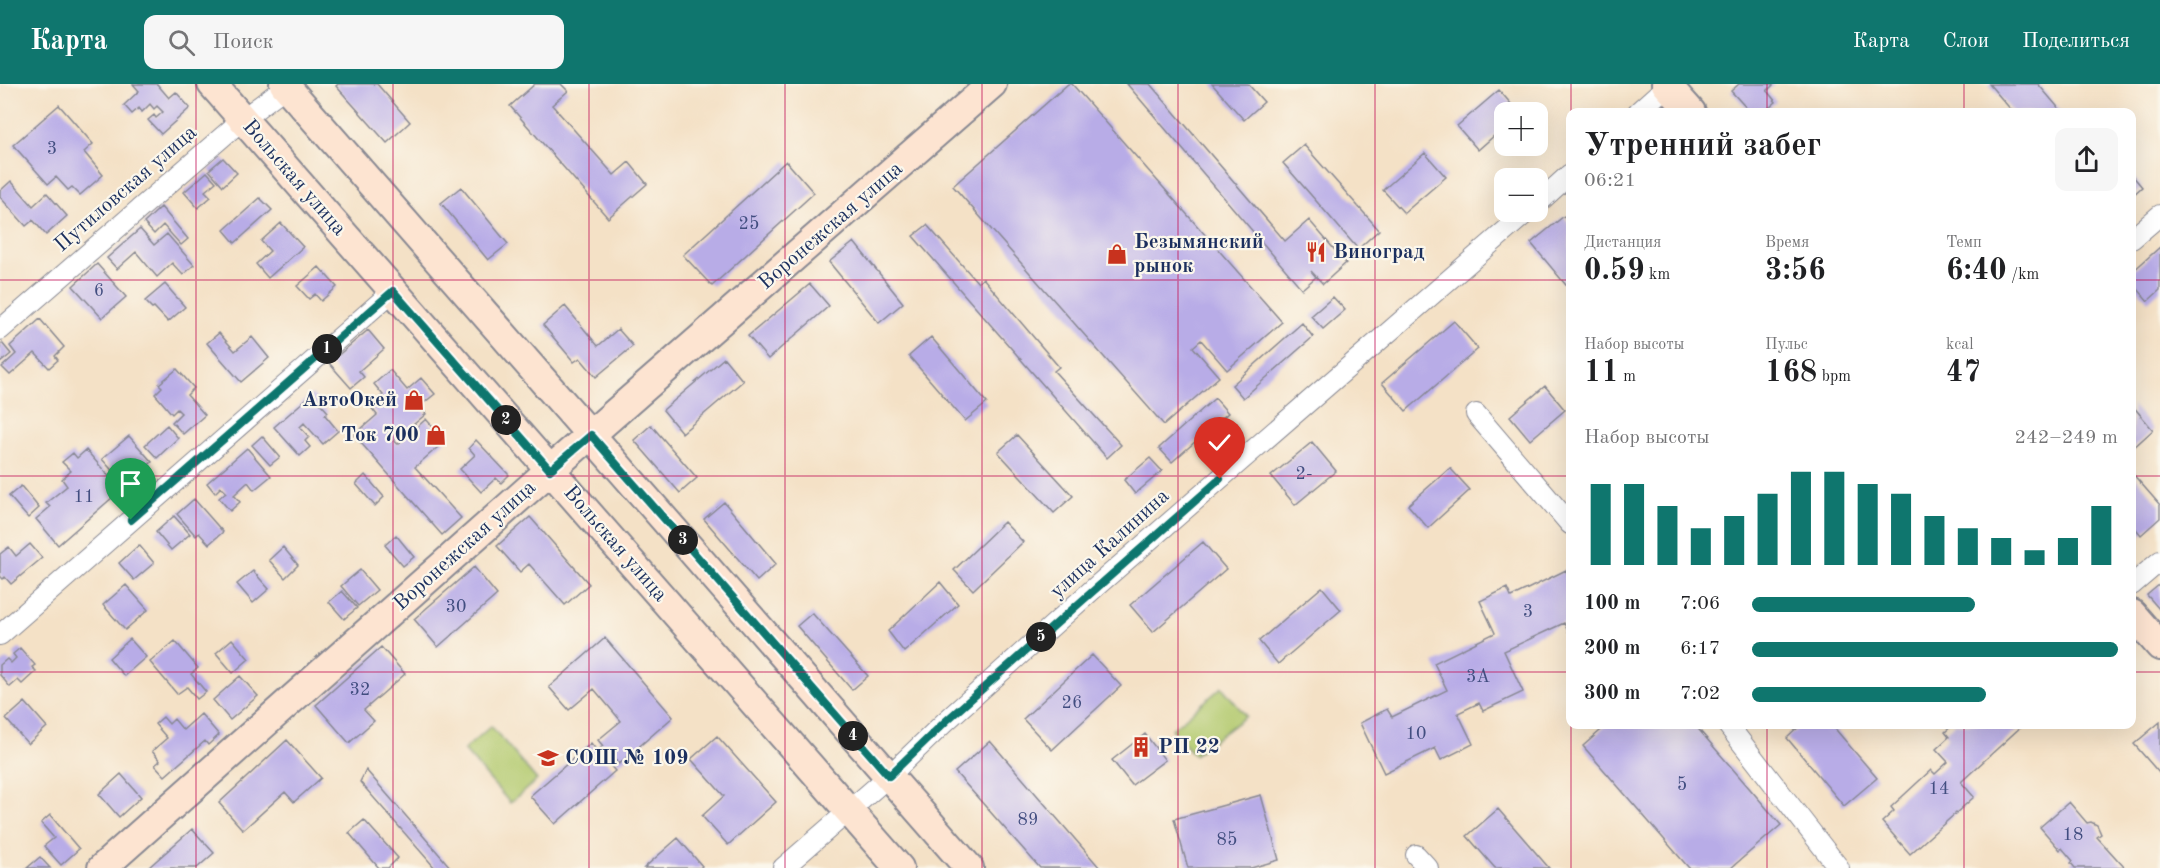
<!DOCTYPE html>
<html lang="ru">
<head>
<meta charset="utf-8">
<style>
	body { margin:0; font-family:"Old Standard TT",serif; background:#f6f6f6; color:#202124; height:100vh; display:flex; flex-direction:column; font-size:22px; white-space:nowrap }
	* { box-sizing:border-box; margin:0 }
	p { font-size:20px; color:#757577 }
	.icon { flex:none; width:33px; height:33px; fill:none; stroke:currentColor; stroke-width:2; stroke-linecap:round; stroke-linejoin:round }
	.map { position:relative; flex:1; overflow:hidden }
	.sheet { position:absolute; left:1566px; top:24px; width:570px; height:621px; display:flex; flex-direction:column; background:#fff; border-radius:12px; box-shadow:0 6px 24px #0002 }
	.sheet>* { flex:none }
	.tools { position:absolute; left:1494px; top:18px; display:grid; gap:12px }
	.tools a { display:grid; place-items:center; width:54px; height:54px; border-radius:12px; background:#fff; box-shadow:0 6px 24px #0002; font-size:30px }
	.pin { position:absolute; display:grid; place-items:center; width:51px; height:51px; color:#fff; margin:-62px -26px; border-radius:50% 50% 50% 0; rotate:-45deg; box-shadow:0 0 6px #0007 }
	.pin .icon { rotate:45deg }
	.km { position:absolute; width:30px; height:30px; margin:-15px; border-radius:50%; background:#222; color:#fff; font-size:16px; line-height:30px; text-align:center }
	.round { display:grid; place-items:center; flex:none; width:63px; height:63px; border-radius:12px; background:#f6f6f6 }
	.head { display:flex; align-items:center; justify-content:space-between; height:102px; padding:0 18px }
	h1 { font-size:33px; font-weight:800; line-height:45px }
	.metrics { display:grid; grid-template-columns:repeat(3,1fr); gap:9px; height:102px; padding:6px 18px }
	.metrics div { display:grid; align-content:center }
	.metrics b { font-size:30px; font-weight:800 }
	.metrics small { font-size:16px; font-weight:400 }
	.metrics p { font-size:16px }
	.chart { height:168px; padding:12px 18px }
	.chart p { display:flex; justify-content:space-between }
	.chart svg { width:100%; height:108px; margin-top:6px; stroke:#0f766e; stroke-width:6 }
	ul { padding:0 18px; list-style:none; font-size:20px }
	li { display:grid; grid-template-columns:96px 72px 1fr; align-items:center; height:45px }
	li i { height:15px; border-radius:8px; background:#0f766e }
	header { display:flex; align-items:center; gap:36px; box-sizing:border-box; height:84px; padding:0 30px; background:#0f766e; color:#fff }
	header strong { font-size:28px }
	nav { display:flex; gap:33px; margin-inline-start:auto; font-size:21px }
	.search { width:420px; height:54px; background:#f6f6f6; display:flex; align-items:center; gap:15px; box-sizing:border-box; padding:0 21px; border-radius:12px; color:#757577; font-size:22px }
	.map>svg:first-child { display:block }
	.green { fill:#b2c96d; stroke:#667c66; stroke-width:1.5 }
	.building { fill:#b8ace7 }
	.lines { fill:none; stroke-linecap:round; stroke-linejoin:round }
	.street-casing { stroke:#888892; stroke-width:22 }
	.secondary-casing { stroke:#888892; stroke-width:32 }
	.street { stroke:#fff; stroke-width:20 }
	.secondary { stroke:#fde4d1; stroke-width:28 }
	.route-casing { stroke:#fff; stroke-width:12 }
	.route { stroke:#0f766e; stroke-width:8 }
	.grid { fill:none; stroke:#c2185b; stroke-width:1.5; stroke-opacity:0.55 }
	.labels { text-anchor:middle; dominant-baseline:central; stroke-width:4.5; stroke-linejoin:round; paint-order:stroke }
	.number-label { font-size:18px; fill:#424e80 }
	.street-label { font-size:21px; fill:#1b2f5e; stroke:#fbf7ec }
	.poi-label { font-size:21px; font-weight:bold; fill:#1b2f5e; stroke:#fbf7ec; text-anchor:start }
</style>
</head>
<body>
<header>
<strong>Карта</strong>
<div class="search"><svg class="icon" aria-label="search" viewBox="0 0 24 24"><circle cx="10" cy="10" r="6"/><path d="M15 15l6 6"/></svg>Поиск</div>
<nav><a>Карта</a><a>Слои</a><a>Поделиться</a></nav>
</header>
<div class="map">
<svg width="2160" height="784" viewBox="0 0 2160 784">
	<rect width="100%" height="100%" fill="#fbf7ec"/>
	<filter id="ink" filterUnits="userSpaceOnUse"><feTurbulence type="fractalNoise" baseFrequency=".0167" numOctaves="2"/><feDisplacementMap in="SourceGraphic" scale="12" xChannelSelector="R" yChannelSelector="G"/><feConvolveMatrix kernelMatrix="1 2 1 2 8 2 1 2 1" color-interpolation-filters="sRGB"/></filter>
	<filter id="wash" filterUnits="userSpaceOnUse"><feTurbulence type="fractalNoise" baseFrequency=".008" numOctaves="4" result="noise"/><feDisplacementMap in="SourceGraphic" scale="24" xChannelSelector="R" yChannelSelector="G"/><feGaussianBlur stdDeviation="1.35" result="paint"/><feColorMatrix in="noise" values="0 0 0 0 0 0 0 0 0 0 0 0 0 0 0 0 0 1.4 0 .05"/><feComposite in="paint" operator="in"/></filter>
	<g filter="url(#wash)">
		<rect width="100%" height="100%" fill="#f4e1c6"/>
		<path class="green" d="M 1222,603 L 1246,632 L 1194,671 L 1172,645 Z
			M 491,642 L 537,696 L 510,719 L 464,666 Z"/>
		<g id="blocks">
			<path class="building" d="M 133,0 L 157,0 L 169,14 L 176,8 L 190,24 L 161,50 L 148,36 L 154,31 L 156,34 L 163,28 L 157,22 L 154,25 L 150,20 L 142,28 L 139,24 L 132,30 L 124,21 L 139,7 Z
				M 338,0 L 377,0 L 410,38 L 387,59 L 336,2 Z
				M 535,0 L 561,0 L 568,7 L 552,21 L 614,91 L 629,78 L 647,100 L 608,134 L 510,22 Z
				M 1068,0 L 1072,0 L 1282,238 L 1227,286 L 1201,256 L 1193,263 L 1219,293 L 1164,341 L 953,102 Z
				M 1127,0 L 1150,0 L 1285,157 L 1309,136 L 1346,179 L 1323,200 L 1311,187 L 1316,193 L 1302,205 Z
				M 1212,0 L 1248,0 L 1264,18 L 1244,36 Z
				M 1739,0 L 1774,0 L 1767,7 L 1776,18 L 1764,28 L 1750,28 L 1731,7 Z
				M 1989,0 L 2038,0 L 2062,28 L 2013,28 Z
				M 1499,6 L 1518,28 L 1504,28 L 1504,43 L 1478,66 L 1457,42 Z
				M 59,21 L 93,60 L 84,68 L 103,91 L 80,111 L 72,103 L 68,106 L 56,93 L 48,100 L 13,61 Z
				M 1304,61 L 1379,146 L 1358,165 L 1283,79 Z
				M 1425,69 L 1446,93 L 1404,129 L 1383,106 Z
				M 223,74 L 237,89 L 223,102 L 209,86 Z
				M 786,77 L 814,109 L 712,202 L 683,171 Z
				M 207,88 L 216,98 L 205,107 L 211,113 L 198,124 L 184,108 Z
				M 2132,91 L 2142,103 L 2132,112 Z
				M 11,97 L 33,122 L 47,109 L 67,132 L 46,151 L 33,136 L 26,142 L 0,113 L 0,107 Z
				M 461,103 L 508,160 L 488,176 L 441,119 Z
				M 260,114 L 272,126 L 235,159 L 224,146 Z
				M 161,123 L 188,155 L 181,161 L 163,141 L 154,150 L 144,139 Z
				M 1564,132 L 1570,141 L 1570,206 L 1531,159 Z
				M 281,139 L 303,163 L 268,194 L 256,180 L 270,167 L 261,157 Z
				M 927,141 L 978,199 L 983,194 L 1059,283 L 1054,287 L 1121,361 L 1107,374 L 913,152 Z
				M 140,145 L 154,161 L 167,150 L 194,181 L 183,191 L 172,179 L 157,193 L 136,168 L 117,185 L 107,174 Z
				M 854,158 L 903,219 L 879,239 L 829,178 Z
				M 2160,163 L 2160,206 L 2148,217 L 2132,198 L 2132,188 Z
				M 97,180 L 126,213 L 102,234 L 73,202 Z
				M 319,183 L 337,203 L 321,217 L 315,210 L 309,215 L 297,202 Z
				M 165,200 L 185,223 L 168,238 L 154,223 L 152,224 L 145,217 Z
				M 810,200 L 829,222 L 768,275 L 748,252 Z
				M 1333,213 L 1345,226 L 1323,245 L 1311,232 Z
				M 565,222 L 598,262 L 618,245 L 633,262 L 596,293 L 580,274 L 574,278 L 543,241 Z
				M 40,235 L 64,263 L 55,272 L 58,276 L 49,284 L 35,269 L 10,291 L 2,283 L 16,270 L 10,262 Z
				M 1454,237 L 1478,265 L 1406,327 L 1382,299 Z
				M 1302,239 L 1313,253 L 1243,314 L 1232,301 Z
				M 368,246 L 384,265 L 359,287 L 364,293 L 351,304 L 329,279 Z
				M 219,249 L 235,267 L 252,253 L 269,274 L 241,298 L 207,259 Z
				M 931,253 L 987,319 L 965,337 L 909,272 Z
				M 2,259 L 11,270 L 0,279 L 0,261 Z
				M 724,274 L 743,297 L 682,349 L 663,326 Z
				M 177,285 L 194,304 L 187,311 L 205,331 L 183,350 L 172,338 L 181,329 L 177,325 L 172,330 L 155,310 L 162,303 L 159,300 Z
				M 390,286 L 407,306 L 421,294 L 435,310 L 420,322 L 426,330 L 394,357 L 398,360 L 426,335 L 445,357 L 415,383 L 461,434 L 442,451 L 354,351 L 377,331 L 370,322 L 383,311 L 374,300 Z
				M 1545,302 L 1565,326 L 1530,356 L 1510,332 Z
				M 312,310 L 328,328 L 325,331 L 338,347 L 323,360 L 304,339 L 300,343 L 309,353 L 305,357 L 310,363 L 300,372 L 274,343 Z
				M 1215,314 L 1228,329 L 1172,378 L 1159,364 Z
				M 2132,321 L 2153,346 L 2132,365 Z
				M 167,341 L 178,354 L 157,374 L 145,361 Z
				M 651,341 L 697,394 L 680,409 L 634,356 Z
				M 1017,351 L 1073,412 L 1054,429 L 998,368 Z
				M 129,352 L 152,378 L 125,401 L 102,375 Z
				M 262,352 L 280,373 L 270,381 L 252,361 Z
				M 476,356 L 509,391 L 501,399 L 496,394 L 481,408 L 460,385 L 475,371 L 469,364 Z
				M 1312,358 L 1336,387 L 1295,421 L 1271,392 Z
				M 247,364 L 271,392 L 254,406 L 248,398 L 234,411 L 240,418 L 230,427 L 219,414 L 226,408 L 221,403 L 215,409 L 207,399 Z
				M 86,366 L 121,406 L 58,461 L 36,435 L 50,423 L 46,419 L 67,402 L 62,395 L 71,387 L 62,378 L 73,369 L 77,374 Z
				M 1150,374 L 1162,387 L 1135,410 L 1124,396 Z
				M 1450,384 L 1470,406 L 1428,444 L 1408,421 Z
				M 2132,389 L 2160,421 L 2160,434 L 2141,451 L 2132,440 Z
				M 365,391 L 384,413 L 375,422 L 356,400 Z
				M 21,402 L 39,424 L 28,434 L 9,412 Z
				M 194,415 L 223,448 L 209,460 L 199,449 L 196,452 L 177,430 Z
				M 724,418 L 776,480 L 757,497 L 704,435 Z
				M 174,432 L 190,450 L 171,466 L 156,448 Z
				M 530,433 L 589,500 L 565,521 L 529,480 L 520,488 L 497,462 Z
				M 1004,438 L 1023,458 L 973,506 L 954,486 Z
				M 396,451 L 414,473 L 403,482 L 385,461 Z
				M 1203,458 L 1226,485 L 1153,548 L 1130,521 Z
				M 30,460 L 42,474 L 11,500 L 5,493 L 3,495 L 0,492 L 0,470 L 9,463 L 16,472 Z
				M 139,461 L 154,479 L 134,496 L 119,479 Z
				M 283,463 L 298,481 L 285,494 L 269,476 Z
				M 474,483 L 497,511 L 438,563 L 414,535 Z
				M 360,486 L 377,506 L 358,522 L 341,502 Z
				M 1566,486 L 1570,496 L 1570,548 L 1569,549 L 1564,539 L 1504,567 L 1523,608 L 1483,627 L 1479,619 L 1458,629 L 1473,660 L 1441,676 L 1435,664 L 1384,689 L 1360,639 L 1387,625 L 1392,633 L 1447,606 L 1434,579 L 1495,549 L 1480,517 L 1507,504 L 1511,513 Z
				M 253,487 L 269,505 L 253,519 L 237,500 Z
				M 940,498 L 958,520 L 904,568 L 888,547 Z
				M 2160,500 L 2160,526 L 2147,511 Z
				M 126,501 L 148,526 L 125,546 L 103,521 Z
				M 1322,503 L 1341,526 L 1278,580 L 1259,557 Z
				M 342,507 L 357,524 L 344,535 L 329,518 Z
				M 812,529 L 868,592 L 852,606 L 797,542 Z
				M 605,554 L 673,633 L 619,680 L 609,668 L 603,673 L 615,687 L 555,740 L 530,712 L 591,659 L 597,667 L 603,662 L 598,656 L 621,637 L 594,605 L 569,626 L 549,603 Z
				M 130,555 L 146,573 L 124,592 L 109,574 Z
				M 232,555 L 249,575 L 233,589 L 216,569 Z
				M 175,557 L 198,584 L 191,590 L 206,608 L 197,615 L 187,603 L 177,610 L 150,578 Z
				M 381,563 L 405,590 L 364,626 L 374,637 L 349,659 L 316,621 Z
				M 20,564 L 35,581 L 32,583 L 36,587 L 22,600 L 18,596 L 10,603 L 0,591 L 0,581 L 7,575 L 11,579 L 16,574 L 13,570 Z
				M 1092,571 L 1121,602 L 1052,666 L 1023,635 Z
				M 240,592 L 258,612 L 230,636 L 213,616 Z
				M 25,618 L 47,643 L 28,660 L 6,635 Z
				M 201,630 L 219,651 L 208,661 L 205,657 L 165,692 L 155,681 L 160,677 L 152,667 L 167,654 L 155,640 L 163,633 L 169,640 L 174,635 L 183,646 Z
				M 2160,638 L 2160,690 L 2134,660 Z
				M 1608,640 L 1694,640 L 1781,741 L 1731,784 L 1689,784 L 1583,662 Z
				M 1802,640 L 1831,640 L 1877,694 L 1844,722 L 1787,654 Z
				M 1954,640 L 2024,640 L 1961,698 L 1974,713 L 1910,770 L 1882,738 L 1894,727 L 1891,723 L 1931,686 L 1935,690 L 1948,678 L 1936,665 L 1949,653 L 1945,648 Z
				M 1145,650 L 1165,676 L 1132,701 L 1112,676 Z
				M 717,652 L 776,718 L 728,761 L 702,732 L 724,712 L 691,675 Z
				M 287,656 L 321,694 L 294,718 L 285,708 L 243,746 L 219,719 Z
				M 990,657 L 1100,784 L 1040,784 L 955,688 Z
				M 366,686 L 451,784 L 435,784 L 360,698 Z
				M 121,690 L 141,713 L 119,733 L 99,710 Z
				M 1261,711 L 1279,776 L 1251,784 L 1188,784 L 1174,735 Z
				M 2069,718 L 2087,739 L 2091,738 L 2097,741 L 2101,750 L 2097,753 L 2125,784 L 2075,784 L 2071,779 L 2073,777 L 2062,764 L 2060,766 L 2040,743 Z
				M 1498,725 L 1549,784 L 1495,784 L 1467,752 Z
				M 50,731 L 79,765 L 61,781 L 44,762 L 54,754 L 41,739 Z
				M 364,736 L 398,774 L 388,784 L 379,784 L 349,749 Z
				M 192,745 L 214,769 L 197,784 L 148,784 Z
				M 678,754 L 702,782 L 700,784 L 644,784 Z
				M 40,773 L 50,784 L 27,784 Z"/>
		</g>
	</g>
	<g filter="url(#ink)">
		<use href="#blocks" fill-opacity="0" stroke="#888892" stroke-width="1.5"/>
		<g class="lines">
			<g class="street-casing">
				<path id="street" d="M 1638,28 L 1669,0
					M 1538,119 L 1570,90
					M 2132,155 L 2160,131
					M 0,246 L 243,35 L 289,0
					M 1476,330 L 1570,440
					M 2132,501 L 2160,477
					M 0,551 L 393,207
					M 1727,640 L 1839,784
					M 1416,771 L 1428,784
					M 783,784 L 889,692 L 946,637 L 1100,499 L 1527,128"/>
			</g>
			<g class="secondary-casing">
				<path id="secondary" d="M 212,0 L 899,784
					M 284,0 L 969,784
					M 1666,0 L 1691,28
					M 2132,530 L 2160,562
					M 102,784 L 550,386 L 992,0"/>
			</g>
			<use href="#street" class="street"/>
			<use href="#secondary" class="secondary"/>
		</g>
	</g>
	<g class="lines" filter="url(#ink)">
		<g class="route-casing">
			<path id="route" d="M 131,436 L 393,207 L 550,386 L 591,351 L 889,692 L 946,637 L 1220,395"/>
		</g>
		<use href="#route" class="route"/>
	</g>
	<path class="grid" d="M 196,0 L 196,784M 393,0 L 393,784M 589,0 L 589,784M 785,0 L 785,784M 982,0 L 982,784M 1178,0 L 1178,784M 1375,0 L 1375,784M 1571,0 L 1571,28M 1767,0 L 1767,28M 1964,0 L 1964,28M 0,196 L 1570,196M 2132,196 L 2160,196M 0,392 L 1570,392M 2132,392 L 2160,392M 0,588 L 1570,588M 2132,588 L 2160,588M 1571,640 L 1571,784M 1767,640 L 1767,784M 1964,640 L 1964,784"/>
	<defs>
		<g id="restaurant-bare" transform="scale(1.62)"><path d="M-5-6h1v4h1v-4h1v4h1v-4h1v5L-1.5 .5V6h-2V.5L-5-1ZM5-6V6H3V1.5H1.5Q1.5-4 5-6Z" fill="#c8321e" stroke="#fbf7ec" stroke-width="2.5" paint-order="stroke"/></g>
		<g id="shop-bare" transform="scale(1.62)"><path d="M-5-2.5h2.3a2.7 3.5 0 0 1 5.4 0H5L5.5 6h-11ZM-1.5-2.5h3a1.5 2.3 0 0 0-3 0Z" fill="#c8321e" stroke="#fbf7ec" stroke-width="2.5" paint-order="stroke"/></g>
		<g id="building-bare" transform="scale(1.62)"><path d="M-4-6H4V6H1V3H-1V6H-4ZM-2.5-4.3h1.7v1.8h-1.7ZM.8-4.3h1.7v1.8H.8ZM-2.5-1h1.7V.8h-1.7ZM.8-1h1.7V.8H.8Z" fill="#c8321e" stroke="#fbf7ec" stroke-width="2.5" paint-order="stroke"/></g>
		<g id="school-bare" transform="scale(1.62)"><path d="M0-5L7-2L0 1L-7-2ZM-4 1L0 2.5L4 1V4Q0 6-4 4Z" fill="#c8321e" stroke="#fbf7ec" stroke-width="2.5" paint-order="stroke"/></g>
	</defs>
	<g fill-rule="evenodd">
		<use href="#restaurant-bare" x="1316" y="168"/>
		<use href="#shop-bare" x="1117" y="170"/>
		<use href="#shop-bare" x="414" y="316"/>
		<use href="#shop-bare" x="436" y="351"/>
		<use href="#building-bare" x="1141" y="663"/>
		<use href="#school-bare" x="548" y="674"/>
	</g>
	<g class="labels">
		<g class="number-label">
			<text x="52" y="65">3</text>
			<text x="749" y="140">25</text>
			<text x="99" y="207">6</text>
			<text x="1304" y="390">2-</text>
			<text x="84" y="413">11</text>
			<text x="456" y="523">30</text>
			<text x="1528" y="528">3</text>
			<text x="1478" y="593">3А</text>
			<text x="360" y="606">32</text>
			<text x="1072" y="619">26</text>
			<text x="1416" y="650">10</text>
			<text x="1682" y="701">5</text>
			<text x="1939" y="705">14</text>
			<text x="1028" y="736">89</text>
			<text x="2073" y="751">18</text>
			<text x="1227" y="756">85</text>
		</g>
		<g class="street-label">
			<text transform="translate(294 94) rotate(49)">Вольская улица</text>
			<text transform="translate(126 105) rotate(-41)">Путиловская улица</text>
			<text transform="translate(831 142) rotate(-41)">Воронежская улица</text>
			<text transform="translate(615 460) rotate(49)">Вольская улица</text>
			<text transform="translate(1110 460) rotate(-42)">улица Калинина</text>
			<text transform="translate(465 462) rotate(-42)">Воронежская улица</text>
		</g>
		<g class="poi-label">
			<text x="1134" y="158">Безымянский<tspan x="1134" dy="24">рынок</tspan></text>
			<text x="1333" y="168">Виноград</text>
			<text x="397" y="316" text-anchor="end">АвтоОкей</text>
			<text x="419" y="351" text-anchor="end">Ток 700</text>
			<text x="1158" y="663">РП 22</text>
			<text x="565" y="674">СОШ № 109</text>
		</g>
	</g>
</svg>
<div class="tools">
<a>+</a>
<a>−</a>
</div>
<div class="pin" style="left:131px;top:436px;background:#1e9e55"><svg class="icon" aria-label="arrive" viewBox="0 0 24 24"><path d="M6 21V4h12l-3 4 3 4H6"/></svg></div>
<div class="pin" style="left:1220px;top:395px;background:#d93025"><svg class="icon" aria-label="check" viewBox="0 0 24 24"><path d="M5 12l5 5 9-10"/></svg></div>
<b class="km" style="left:327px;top:265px">1</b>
<b class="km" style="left:506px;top:336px">2</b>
<b class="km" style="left:683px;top:456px">3</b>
<b class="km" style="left:853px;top:652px">4</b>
<b class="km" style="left:1041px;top:553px">5</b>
<section class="sheet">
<div class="head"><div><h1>Утренний забег</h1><p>06:21</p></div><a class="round"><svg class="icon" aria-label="share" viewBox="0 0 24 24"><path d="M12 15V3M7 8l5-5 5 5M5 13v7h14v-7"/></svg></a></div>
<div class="metrics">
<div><p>Дистанция</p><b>0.59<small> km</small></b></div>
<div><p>Время</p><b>3:56</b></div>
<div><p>Темп</p><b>6:40<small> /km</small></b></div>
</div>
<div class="metrics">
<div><p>Набор высоты</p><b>11<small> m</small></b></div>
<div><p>Пульс</p><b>168<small> bpm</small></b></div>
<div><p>kcal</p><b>47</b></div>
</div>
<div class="chart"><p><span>Набор высоты</span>242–249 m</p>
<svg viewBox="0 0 160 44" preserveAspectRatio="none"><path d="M5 44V11M15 44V11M25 44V20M35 44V29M45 44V24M55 44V15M65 44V6M75 44V6M85 44V11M95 44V15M105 44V24M115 44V29M125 44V33M135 44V38M145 44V33M155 44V20"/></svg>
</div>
<ul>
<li><b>100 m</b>7:06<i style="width:61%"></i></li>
<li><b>200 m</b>6:17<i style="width:100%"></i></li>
<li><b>300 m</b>7:02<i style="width:64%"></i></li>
</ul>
</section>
</div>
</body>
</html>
